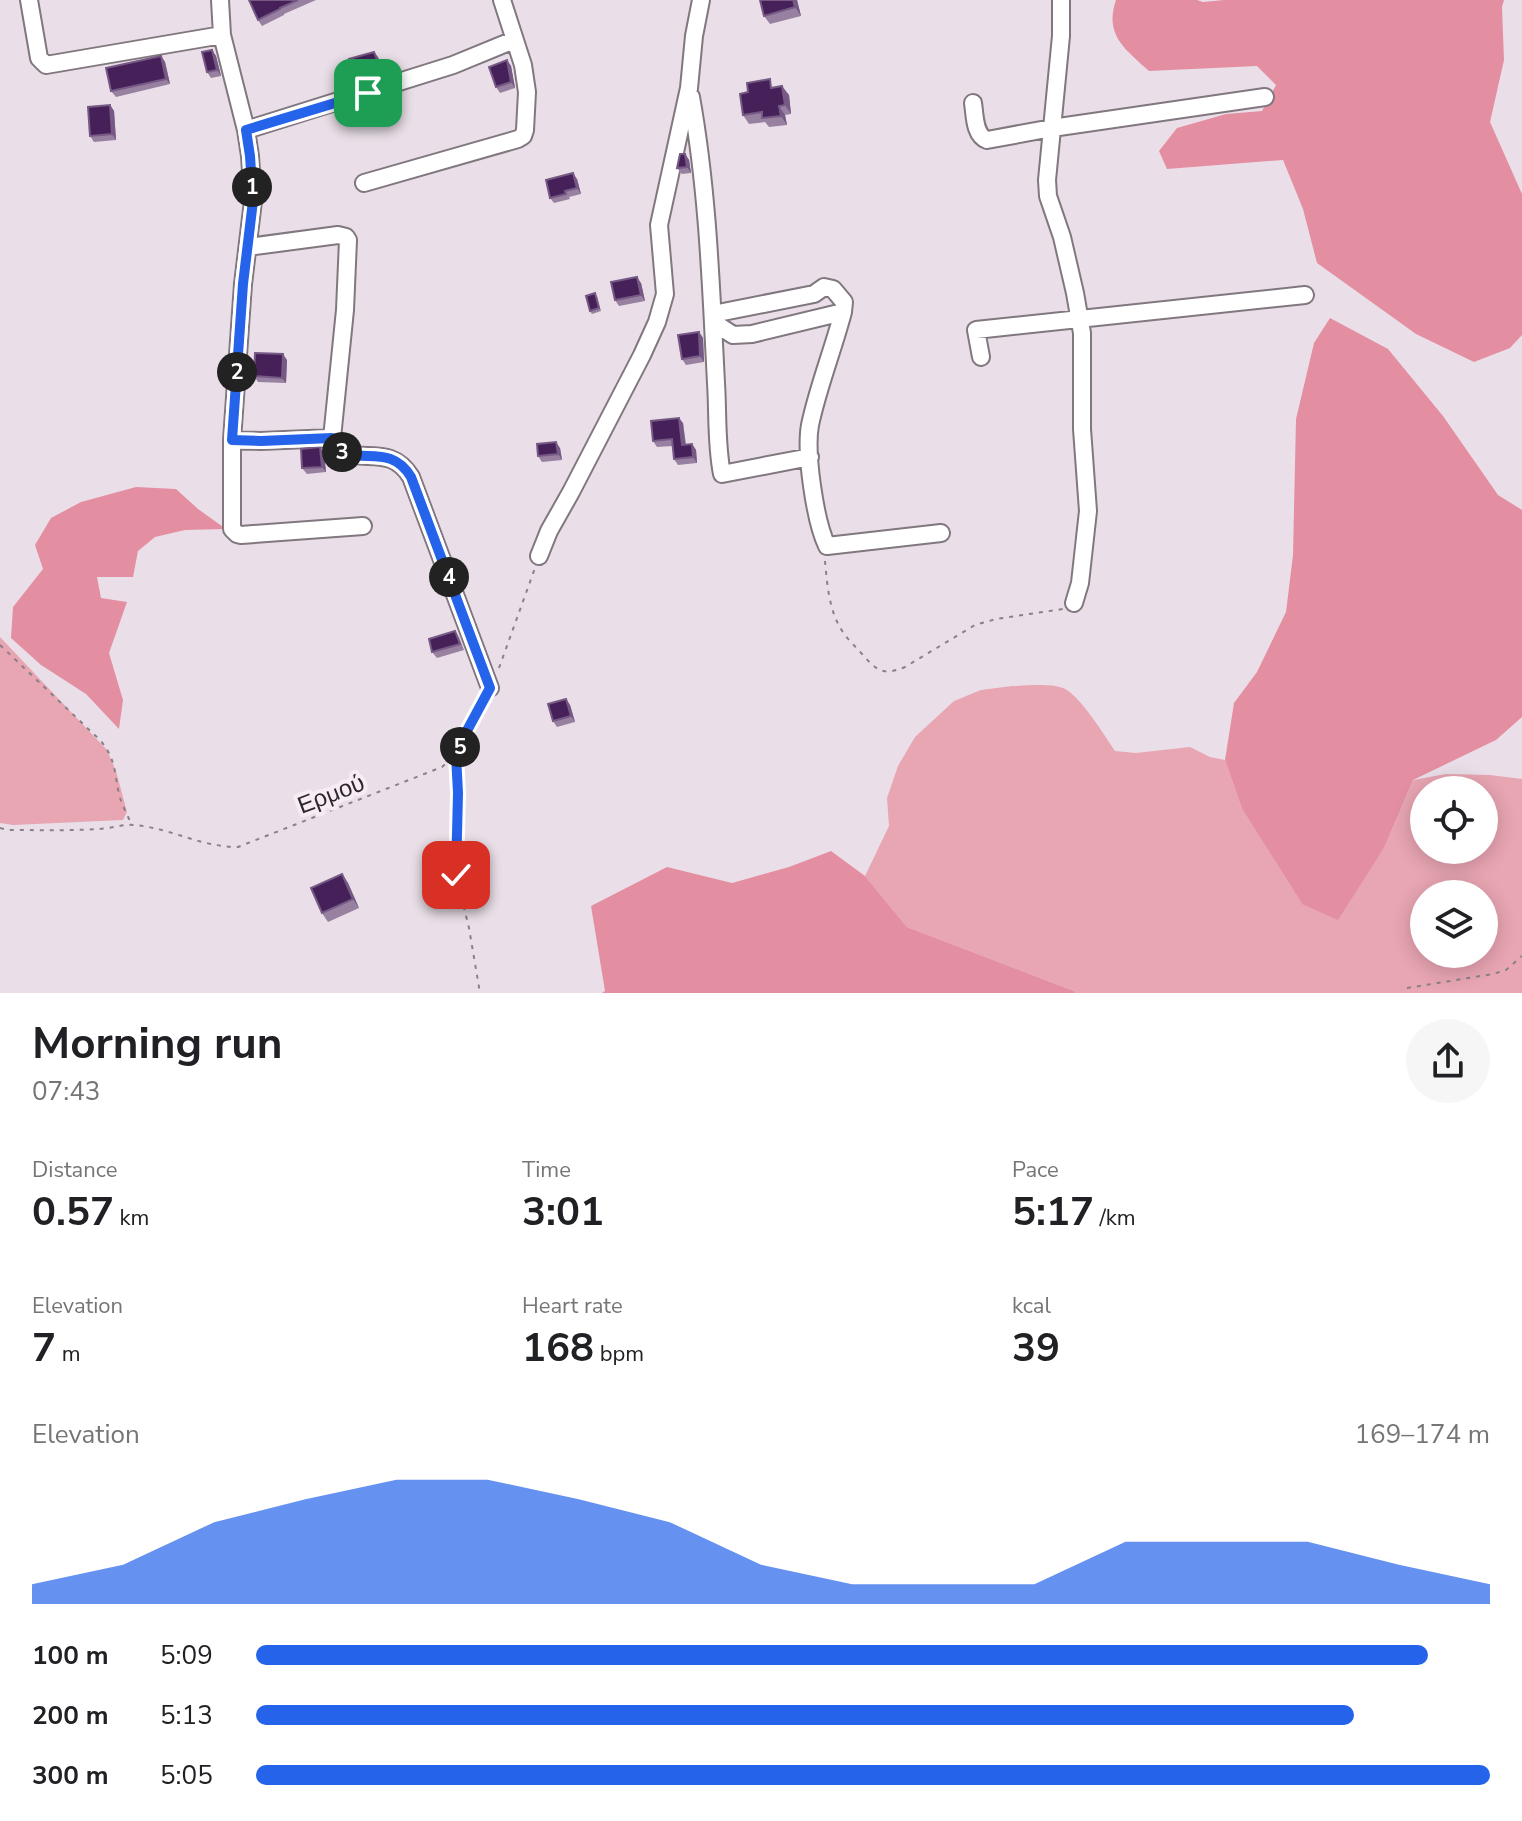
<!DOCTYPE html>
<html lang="en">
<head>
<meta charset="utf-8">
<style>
	body { margin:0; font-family:"Nunito Sans",sans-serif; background:#f6f6f6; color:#202124; height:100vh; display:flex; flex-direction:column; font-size:30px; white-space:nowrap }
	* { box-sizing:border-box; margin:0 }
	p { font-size:26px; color:#757577 }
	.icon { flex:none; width:44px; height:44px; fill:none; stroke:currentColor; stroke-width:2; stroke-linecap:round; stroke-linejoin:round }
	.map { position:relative; height:993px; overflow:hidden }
	.drawer { display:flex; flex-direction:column; background:#fff; flex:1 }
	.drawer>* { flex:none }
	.controls { position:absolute; left:1410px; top:776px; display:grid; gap:16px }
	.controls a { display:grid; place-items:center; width:88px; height:88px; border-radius:50%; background:#fff; box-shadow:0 4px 20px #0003; font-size:40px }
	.pin { position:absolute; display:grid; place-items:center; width:68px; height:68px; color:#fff; margin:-34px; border-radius:16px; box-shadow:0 4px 12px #0006 }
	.km { position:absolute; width:40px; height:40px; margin:-20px; border-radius:50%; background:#222; color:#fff; font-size:22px; line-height:40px; text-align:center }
	.round { display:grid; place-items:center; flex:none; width:84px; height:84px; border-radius:42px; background:#f6f6f6 }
	.headline { display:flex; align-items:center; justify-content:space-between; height:136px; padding:0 32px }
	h1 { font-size:44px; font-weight:700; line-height:60px }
	.metrics { display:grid; grid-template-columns:repeat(3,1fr); gap:12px; height:136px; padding:8px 32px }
	.metrics div { display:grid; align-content:center }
	.metrics b { font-size:40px; font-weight:700 }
	.metrics small { font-size:22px; font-weight:400 }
	.metrics p { font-size:22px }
	.chart { height:224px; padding:16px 32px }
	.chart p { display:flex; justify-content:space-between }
	.chart svg { width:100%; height:144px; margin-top:8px; fill:#2563eb; opacity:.7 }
	ul { padding:0 32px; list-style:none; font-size:26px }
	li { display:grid; grid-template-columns:128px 96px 1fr; align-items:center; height:60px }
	li i { height:20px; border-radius:10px; background:#2563eb }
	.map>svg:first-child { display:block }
	.green { fill:#e8a5b2; fill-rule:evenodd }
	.forest { fill:#e38fa1 }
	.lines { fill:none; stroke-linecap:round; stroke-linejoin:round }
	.minor-casing { stroke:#80777f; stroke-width:20 }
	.path { stroke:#888187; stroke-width:2; stroke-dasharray:4 6; stroke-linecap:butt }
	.minor { stroke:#fff; stroke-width:16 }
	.wall { fill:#9880a0 }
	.shaded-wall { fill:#765984 }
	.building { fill:#452059; stroke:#765984; stroke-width:2 }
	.route-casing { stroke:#fff; stroke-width:16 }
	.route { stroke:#2563eb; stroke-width:10 }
	.labels { text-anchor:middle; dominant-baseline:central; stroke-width:8; stroke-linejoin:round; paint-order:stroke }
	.street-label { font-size:24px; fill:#2b272b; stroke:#f7ecf6 }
</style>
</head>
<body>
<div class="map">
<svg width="1522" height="993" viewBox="0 0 1522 993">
	<rect width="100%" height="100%" fill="#eadfe8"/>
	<path class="green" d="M 0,637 L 107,750 L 116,771 L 127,812 L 123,820 L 13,825 L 0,823 Z
		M 1012,686 C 1027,686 1048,683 1063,688 C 1079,694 1105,736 1115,751 L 1136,753 L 1190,747 L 1210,757 L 1225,760 L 1242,809 L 1302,904 L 1385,846 L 1413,780 L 1446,774 L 1490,775 L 1522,779 L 1522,993 L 1075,993 L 1074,991 L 907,927 L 865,876 L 889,826 L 887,798 L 898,766 L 915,737 L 954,701 L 981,690 ZM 1424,790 L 1484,790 L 1484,850 L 1424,850 ZM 1424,894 L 1484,894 L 1484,954 L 1424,954 Z"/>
	<path class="forest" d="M 1116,0 L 1197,0 L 1203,2 L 1224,0 L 1504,0 L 1502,7 L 1504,60 L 1490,122 L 1522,194 L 1522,335 L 1510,348 L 1474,362 L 1416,334 L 1317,263 L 1303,209 L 1283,160 L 1167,169 L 1159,151 L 1177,128 L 1226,114 L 1262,111 L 1276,85 L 1257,66 L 1149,71 C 1125,49 1104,35 1116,0 Z
		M 1330,318 L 1388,349 L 1443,416 L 1498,495 L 1522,510 L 1522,717 L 1496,740 L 1413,780 L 1385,846 L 1338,920 L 1302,904 L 1242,809 L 1225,760 L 1234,703 L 1257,672 L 1286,612 L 1293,555 L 1296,419 L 1314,343 Z
		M 136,487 L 176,489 L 198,509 L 226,529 L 185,530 L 155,537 L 138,551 L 133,577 L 97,577 L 101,598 L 127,602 L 109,653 L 123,700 L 119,729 L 86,694 L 41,665 L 11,638 L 13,607 L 43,569 L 35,545 L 51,518 L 81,502 Z
		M 831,851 L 865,876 L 907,927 L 1074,991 L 1075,993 L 602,993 L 605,991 L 591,906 L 667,867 L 732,883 L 789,867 Z"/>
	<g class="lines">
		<g class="minor-casing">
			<path id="minor" d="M 29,0 L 39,58 L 46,65 L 222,35
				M 220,0 L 222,35 L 246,130 L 250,156 L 253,201 L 243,284 L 232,440 L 232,529 L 237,534 L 241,535 L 363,526
				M 1061,0 L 1061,36 L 1047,180 L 1048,196 L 1062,237 L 1075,293 L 1082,333 L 1082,429 L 1088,511 L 1080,583 L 1074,603
				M 691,97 C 708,192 711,287 716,383 C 718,414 716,444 722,474 L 810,457
				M 973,103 C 975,115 974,135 987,140 L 1052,128 L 1265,97
				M 246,130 L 453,65 L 514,40
				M 364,183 L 518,139 L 523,136 L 525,130 L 527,92 L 523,65 L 502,0
				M 248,247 L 338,235 L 346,237 L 348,240 L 345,310 L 332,438 C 348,474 387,437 411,477 L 490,688
				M 713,314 L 814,294 L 824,287 L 833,289 L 844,302 L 843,312
				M 713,322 L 733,335 L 752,334 L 843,312 C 833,350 818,387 810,425 C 805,453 815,521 827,546 L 941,533
				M 981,357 L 976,330 L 1305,295
				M 232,440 L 261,441 L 332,438
				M 539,556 L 549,531 L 571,492 L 642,355 L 657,322 L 665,294 L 659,225 L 689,88 L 694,36 L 701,0"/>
		</g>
		<path class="path" d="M 825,561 C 827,583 829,610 841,629 C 846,638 855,646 862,654 C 877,671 883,676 905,667 L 975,625 L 996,619 L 1063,609
			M 0,645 L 101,741 C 117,761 114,775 120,798 C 123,806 127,815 131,823
			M 499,668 L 535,568
			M 457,757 L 458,793 L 456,875 L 469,928 L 480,993
			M 0,828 L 8,830 C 38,830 67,831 97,829 C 109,829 122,824 134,825 C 171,828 200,847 238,847 L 442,767 L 456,755 L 463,738 L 484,703
			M 1407,988 L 1493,974 L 1506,970 L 1522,956"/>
		<use href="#minor" class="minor"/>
	</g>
	<path class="wall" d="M 250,0 L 316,0 L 284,14 L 284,15 L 262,26 L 258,20 Z
		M 760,0 L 797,0 L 801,16 L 770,24 L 764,16 Z
		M 212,50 L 216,56 L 221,76 L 211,78 L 207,72 Z
		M 161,56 L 165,62 L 170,84 L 116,97 L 111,91 Z
		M 378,57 L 384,74 L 359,82 L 355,76 Z
		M 507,60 L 511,66 L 515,88 L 500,93 L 496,87 Z
		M 775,87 L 789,95 L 791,114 L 785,115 L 787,125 L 769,127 L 765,122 L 749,124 L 743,115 Z
		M 110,105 L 114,111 L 116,140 L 94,142 L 90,136 Z
		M 685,154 L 689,160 L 691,173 L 682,174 L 677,168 Z
		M 577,179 L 581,194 L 569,197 L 570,199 L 554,203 L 550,198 Z
		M 641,283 L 645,301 L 619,306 L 615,300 Z
		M 597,296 L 601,311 L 592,314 L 590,311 Z
		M 699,332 L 703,338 L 704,362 L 686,365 L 682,359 Z
		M 287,360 L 286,383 L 258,382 L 254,376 Z
		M 683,423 L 686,444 L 692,444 L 696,450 L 697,463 L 678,465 L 674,459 L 673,446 L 657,447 L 653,441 Z
		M 320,447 L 324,453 L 326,472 L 307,474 L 302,468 Z
		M 560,448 L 562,460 L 542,462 L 538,456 Z
		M 455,631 L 459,637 L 464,650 L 437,658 L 432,652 Z
		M 566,699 L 570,705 L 575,722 L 557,727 L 553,721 Z
		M 342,874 L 348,883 L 359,908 L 328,922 L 322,913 Z"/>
	<path class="shaded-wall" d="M 793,0 L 797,0 L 801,16 L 795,7 Z
		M 212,50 L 216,56 L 221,76 L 217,70 Z
		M 374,52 L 378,57 L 384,74 L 380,68 Z
		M 161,56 L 165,62 L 170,84 L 166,79 Z
		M 507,60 L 511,66 L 515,88 L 511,82 Z
		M 782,86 L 789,95 L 791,114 L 785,105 Z
		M 110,105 L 114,111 L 116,140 L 112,134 Z
		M 779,106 L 785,115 L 787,125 L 781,116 Z
		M 685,154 L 689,160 L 691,173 L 687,167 Z
		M 573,173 L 577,179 L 581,194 L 577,188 Z
		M 637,277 L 641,283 L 645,301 L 641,295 Z
		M 699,332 L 703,338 L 704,362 L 700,356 Z
		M 283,354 L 287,360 L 286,383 L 282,378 Z
		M 679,418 L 683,423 L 686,451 L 682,445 Z
		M 556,442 L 560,448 L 562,460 L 558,454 Z
		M 692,444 L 696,450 L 697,463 L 693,457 Z
		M 320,447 L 324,453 L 326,472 L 322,467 Z
		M 566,699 L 570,705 L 575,722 L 571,716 Z
		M 342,874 L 348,883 L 359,908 L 353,899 Z"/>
	<path class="building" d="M 249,0 L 298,0 L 280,8 L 280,9 L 258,20 Z
		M 760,0 L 793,0 L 795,7 L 764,16 Z
		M 212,50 L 217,70 L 207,72 L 202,52 Z
		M 374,52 L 380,68 L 355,76 L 349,59 Z
		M 161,56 L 166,79 L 111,91 L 106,68 Z
		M 507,60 L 511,82 L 496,87 L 489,67 Z
		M 770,79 L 771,88 L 782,86 L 785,105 L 779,106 L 781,116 L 762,118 L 762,112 L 743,115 L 740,94 L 748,92 L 747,83 Z
		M 110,105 L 112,134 L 90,136 L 88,107 Z
		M 680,154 L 685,154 L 687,167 L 677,168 Z
		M 573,173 L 577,188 L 565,191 L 566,194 L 550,198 L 546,180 Z
		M 637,277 L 641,295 L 615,300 L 611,282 Z
		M 595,293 L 599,308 L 590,311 L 586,296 Z
		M 699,332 L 700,356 L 682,359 L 678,335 Z
		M 255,353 L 283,354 L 282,378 L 254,376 Z
		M 679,418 L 682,445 L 692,444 L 693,457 L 674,459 L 672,439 L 653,441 L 651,421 Z
		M 556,442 L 558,454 L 538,456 L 537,444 Z
		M 320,447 L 322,467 L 302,468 L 301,449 Z
		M 455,631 L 460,644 L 432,652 L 429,639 Z
		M 566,699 L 571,716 L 553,721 L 548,704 Z
		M 342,874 L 353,899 L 322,913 L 311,888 Z"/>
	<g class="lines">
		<g class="route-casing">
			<path id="route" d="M 368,93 L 246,130 L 250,156 L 253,201 L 243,284 L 232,440 L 261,441 L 332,438 C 349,474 387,437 411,477 L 490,688 L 463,738 L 456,755 L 458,793 L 456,875"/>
		</g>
		<use href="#route" class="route"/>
	</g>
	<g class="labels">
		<g class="street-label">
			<text transform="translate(331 794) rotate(-21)">Ερμού</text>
		</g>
	</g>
</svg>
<div class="controls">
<a><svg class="icon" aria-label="locate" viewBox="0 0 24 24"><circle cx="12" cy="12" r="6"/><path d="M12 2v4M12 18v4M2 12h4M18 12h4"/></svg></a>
<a><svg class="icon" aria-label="layers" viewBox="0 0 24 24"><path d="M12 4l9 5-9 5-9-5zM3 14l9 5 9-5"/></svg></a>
</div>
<div class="pin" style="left:368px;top:93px;background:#1e9e55"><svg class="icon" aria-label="arrive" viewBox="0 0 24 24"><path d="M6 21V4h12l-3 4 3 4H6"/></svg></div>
<div class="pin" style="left:456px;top:875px;background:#d93025"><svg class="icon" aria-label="check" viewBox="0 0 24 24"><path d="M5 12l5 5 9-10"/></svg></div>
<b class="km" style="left:252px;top:187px">1</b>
<b class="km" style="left:237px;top:372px">2</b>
<b class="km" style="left:342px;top:452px">3</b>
<b class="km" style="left:449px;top:577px">4</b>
<b class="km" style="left:460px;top:747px">5</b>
</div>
<section class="drawer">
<div class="headline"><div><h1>Morning run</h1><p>07:43</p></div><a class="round"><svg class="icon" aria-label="share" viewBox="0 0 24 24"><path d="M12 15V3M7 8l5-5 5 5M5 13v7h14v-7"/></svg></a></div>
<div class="metrics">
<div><p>Distance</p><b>0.57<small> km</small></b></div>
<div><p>Time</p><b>3:01</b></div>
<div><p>Pace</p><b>5:17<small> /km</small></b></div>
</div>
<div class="metrics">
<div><p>Elevation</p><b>7<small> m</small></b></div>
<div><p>Heart rate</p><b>168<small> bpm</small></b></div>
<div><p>kcal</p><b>39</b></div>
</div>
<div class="chart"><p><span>Elevation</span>169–174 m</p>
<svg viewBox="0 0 160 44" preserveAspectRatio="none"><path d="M0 44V38L10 32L20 19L30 12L40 6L50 6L60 12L70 19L80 32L90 38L100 38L110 38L120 25L130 25L140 25L150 32L160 38V44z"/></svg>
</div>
<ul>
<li><b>100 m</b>5:09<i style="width:95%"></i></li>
<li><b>200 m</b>5:13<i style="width:89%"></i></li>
<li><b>300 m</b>5:05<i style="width:100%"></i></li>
</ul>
</section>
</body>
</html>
